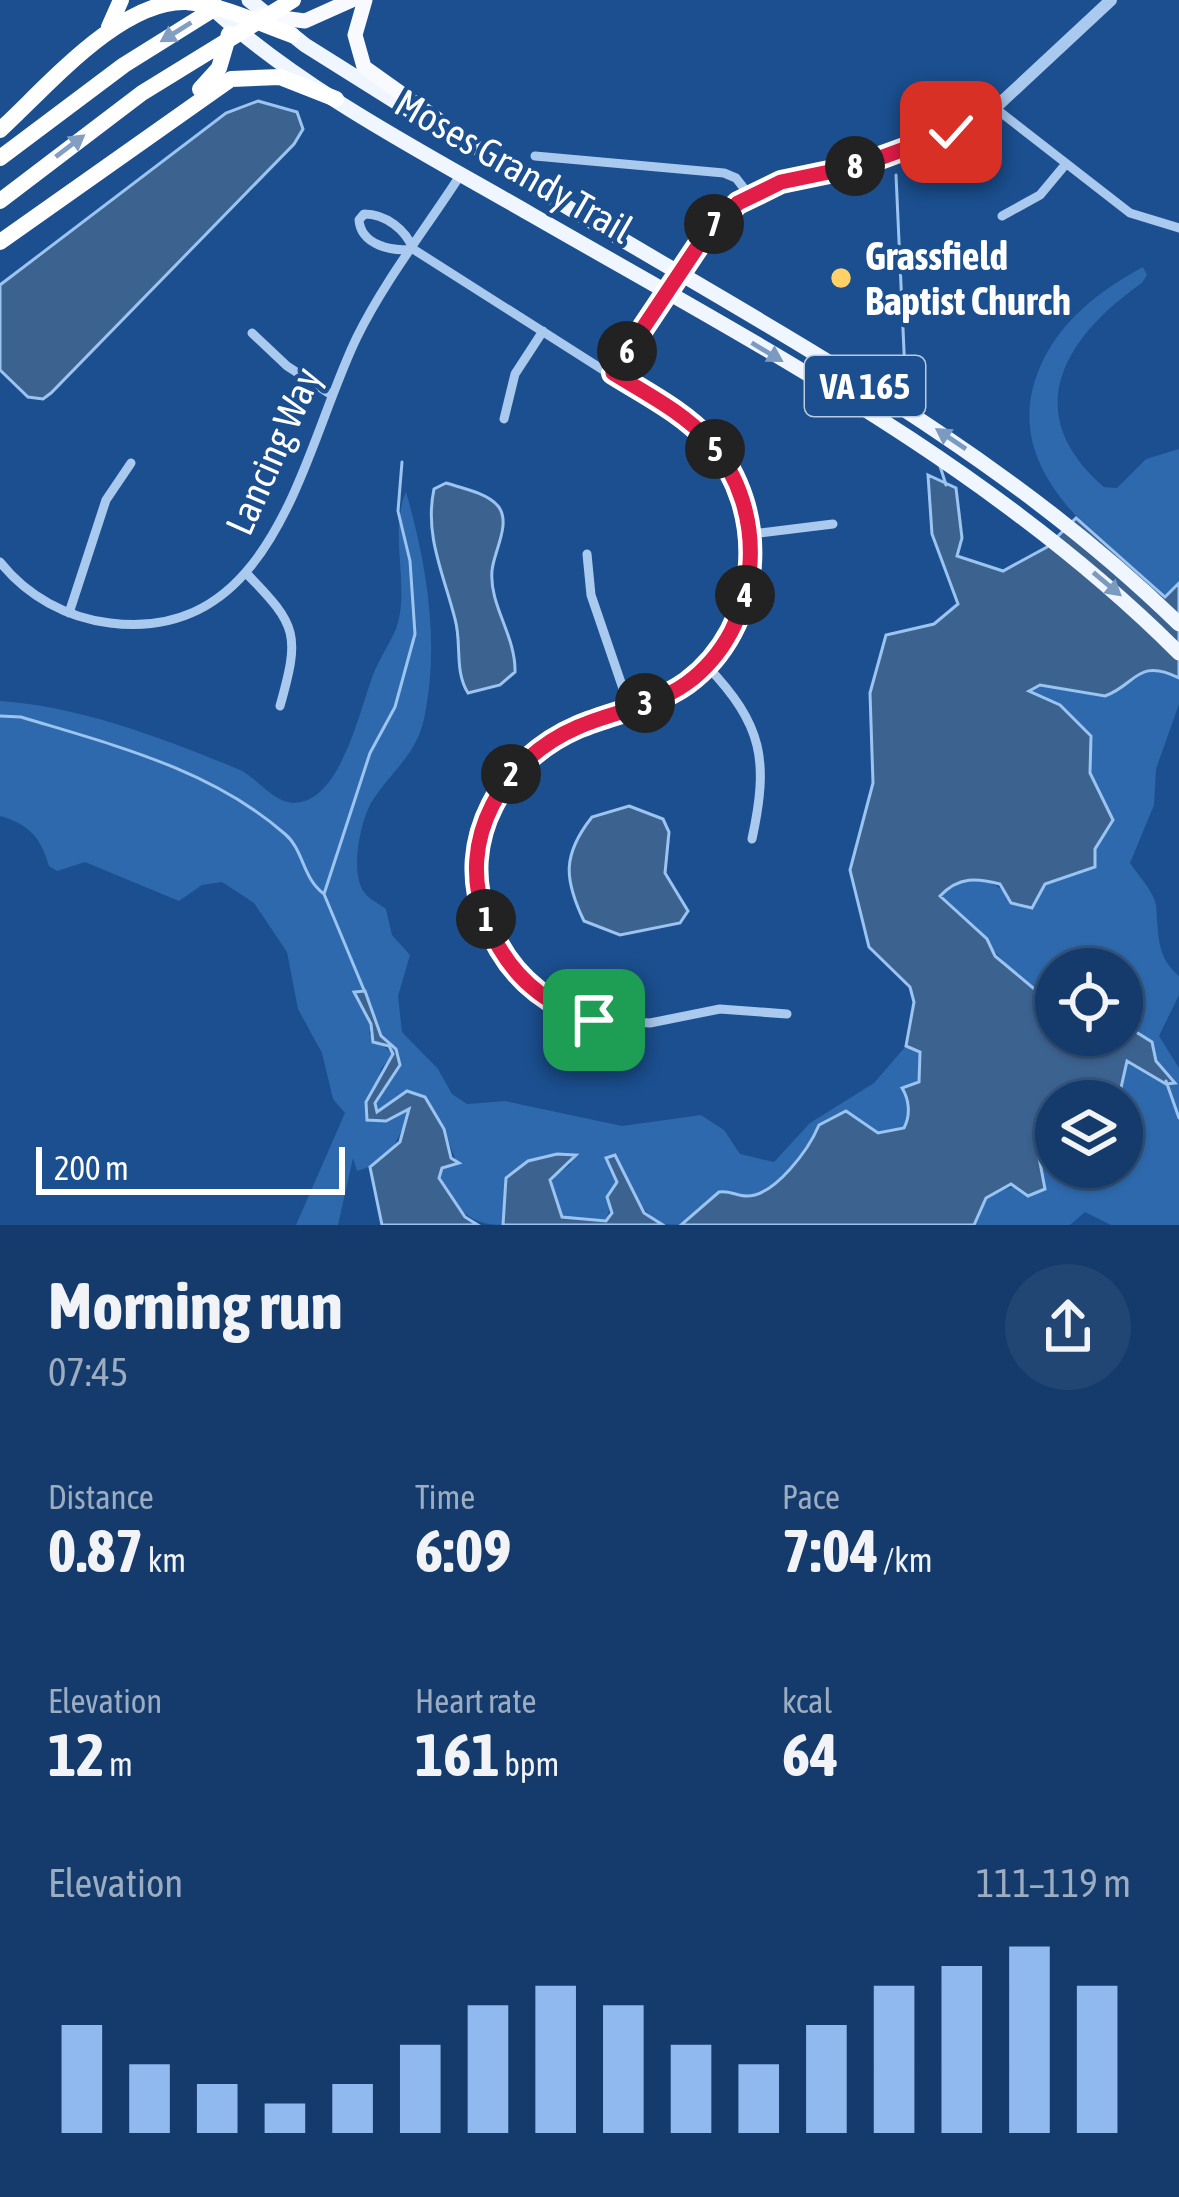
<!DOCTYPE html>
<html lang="en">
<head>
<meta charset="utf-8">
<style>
	body { margin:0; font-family:"Asap Condensed",sans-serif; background:#214673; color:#f1f3f6; height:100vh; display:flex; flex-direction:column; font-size:45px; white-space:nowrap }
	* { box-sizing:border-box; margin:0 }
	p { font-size:39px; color:#9dadc1 }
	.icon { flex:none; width:66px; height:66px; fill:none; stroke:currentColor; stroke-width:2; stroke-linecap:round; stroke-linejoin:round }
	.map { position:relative; height:1225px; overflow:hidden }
	.sheet { display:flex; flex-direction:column; background:#143b6b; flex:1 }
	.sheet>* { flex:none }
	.tools { position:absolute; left:1035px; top:948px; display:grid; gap:24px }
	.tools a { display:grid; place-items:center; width:108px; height:108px; border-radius:50%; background:#143b6b; box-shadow:0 3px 9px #0004,0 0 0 3px #33557e; font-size:60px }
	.scale { position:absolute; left:36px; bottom:30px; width:309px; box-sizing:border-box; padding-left:12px; border:6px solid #fff; border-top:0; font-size:33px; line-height:42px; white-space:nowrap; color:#fff; -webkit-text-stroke:9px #1b4f8f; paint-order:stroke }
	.pin { position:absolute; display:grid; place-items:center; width:102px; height:102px; color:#fff; margin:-51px; border-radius:24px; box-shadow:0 6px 18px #0006 }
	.km { position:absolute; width:60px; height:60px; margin:-30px; border-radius:50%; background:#222; color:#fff; font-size:33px; line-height:60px; text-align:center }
	.round { display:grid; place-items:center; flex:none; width:126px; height:126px; border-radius:63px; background:#214673 }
	.head { display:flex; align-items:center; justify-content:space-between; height:204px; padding:0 48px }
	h1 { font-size:66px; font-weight:700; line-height:90px }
	.metrics { display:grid; grid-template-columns:repeat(3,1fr); gap:18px; height:204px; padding:12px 48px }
	.metrics div { display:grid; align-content:center }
	.metrics b { font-size:60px; font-weight:700 }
	.metrics small { font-size:33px; font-weight:400 }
	.metrics p { font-size:33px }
	.chart { height:336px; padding:24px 48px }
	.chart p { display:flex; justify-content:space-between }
	.chart svg { width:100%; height:216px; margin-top:12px; stroke:#90b9f0; stroke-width:6 }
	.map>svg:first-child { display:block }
	.green { fill:#2e69ad; fill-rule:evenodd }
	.water { fill:#3c6290; stroke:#9cc4f0; stroke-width:3 }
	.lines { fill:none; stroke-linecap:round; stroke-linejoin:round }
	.stream { stroke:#9cc4f0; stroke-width:3 }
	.minor { stroke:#a9c9ee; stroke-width:9 }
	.tertiary { stroke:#a9c9ee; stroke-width:12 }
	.primary { stroke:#f0f6ff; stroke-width:15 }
	.trunk { stroke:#f8faff; stroke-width:15 }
	.motorway { stroke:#fff; stroke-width:16 }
	.oneway { fill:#829ec1 }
	.oneway2 { fill:#7b9ac1 }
	.route-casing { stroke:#fff; stroke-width:24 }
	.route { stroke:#e11d48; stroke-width:15 }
	.poi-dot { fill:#ffd166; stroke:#1b4f8f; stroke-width:4.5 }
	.labels { text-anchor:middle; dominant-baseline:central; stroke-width:9; stroke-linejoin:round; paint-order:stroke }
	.shield { fill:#1b4f8f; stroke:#bbcadd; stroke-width:3 }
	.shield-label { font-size:36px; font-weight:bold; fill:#fff }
	.street-label { font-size:39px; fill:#fff; stroke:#1b4f8f }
	.poi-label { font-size:39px; font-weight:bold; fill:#fff; stroke:#1b4f8f; text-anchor:start }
</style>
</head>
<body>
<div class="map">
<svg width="1179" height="1225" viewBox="0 0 1179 1225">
	<rect width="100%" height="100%" fill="#1b4f8f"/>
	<path class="green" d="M 1143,267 L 1147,275 L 1142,283 C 1064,337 1018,413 1104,487 L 1117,488 L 1146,459 L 1179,449 L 1179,583 L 1166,597 C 1098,538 996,469 1040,367 C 1060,321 1099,291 1143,267 Z
		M 406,492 C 427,565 440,643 424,719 C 416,756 390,772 371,803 C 360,823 350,873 364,892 C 369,899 379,904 386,909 L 392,935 L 410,955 L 398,996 L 402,1032 L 438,1069 L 452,1094 L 467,1104 L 505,1101 L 622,1126 L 701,1115 L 724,1130 L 740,1154 L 774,1162 L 810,1123 L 874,1083 L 906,1046 L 920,1051 C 922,1071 911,1111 905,1128 L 878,1133 L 819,1125 C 809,1149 775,1196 747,1196 C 736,1196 730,1190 719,1192 L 681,1225 L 659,1224 L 617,1182 L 606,1221 L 562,1217 L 550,1180 L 571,1164 L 566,1154 L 503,1225 C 465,1225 459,1207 439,1178 L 442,1168 L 457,1164 L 444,1129 L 407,1091 L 377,1112 L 374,1103 L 396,1049 L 381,1036 L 366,991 L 355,992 L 371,1024 L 369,1034 L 393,1054 L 381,1069 L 368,1120 L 409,1108 C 401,1138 390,1162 357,1171 L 353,1158 L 338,1225 L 296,1225 L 345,1113 L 333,1099 L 322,1053 L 298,1009 L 287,952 L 254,903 L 222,882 L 202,885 L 179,901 L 85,862 L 57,871 L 49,866 C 41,838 29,824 0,816 L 0,701 C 79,706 165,739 238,769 C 259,778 276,808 301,802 C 344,793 361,703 375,670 C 381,656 390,643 396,629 C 411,587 388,533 406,492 Z
		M 1149,670 L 1179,678 L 1179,704 L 1156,769 L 1154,805 L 1130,863 C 1138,875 1154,892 1156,905 C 1159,933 1155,956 1179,976 L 1179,995 L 1159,1036 L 1179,1068 L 1179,1225 L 1111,1225 L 1085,1212 L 1070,1225 L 974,1225 C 980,1186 1013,1187 1045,1184 L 1038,1152 L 1042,1121 L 1056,1109 L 1056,1167 L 1122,1167 L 1118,1096 L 1126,1061 L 1175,1083 L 1156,1061 L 1152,1042 L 1131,1033 L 1099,1052 L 1069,1048 L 1057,1040 L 1043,1001 L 940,896 C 968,867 995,880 1019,904 L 1036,905 L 1036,894 L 1045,884 L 1092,867 L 1095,849 L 1113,820 L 1090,773 L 1091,736 L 1060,705 L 1029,692 L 1040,684 L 1114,693 L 1131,675 ZM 1056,969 L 1122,969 L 1122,1035 L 1056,1035 Z"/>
	<path class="water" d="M 258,101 L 297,112 L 303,129 L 294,144 L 51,393 L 43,399 L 28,397 L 0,370 L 0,285 L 226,113 Z
		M 928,475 L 956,488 L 962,538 L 957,556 L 1003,571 L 1047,547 L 1076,518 L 1165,597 L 1179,583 L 1179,678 C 1137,657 1136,685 1105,696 L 1040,685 L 1029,691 L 1060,705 L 1091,736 L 1090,773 L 1113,820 L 1095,849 L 1095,867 L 1045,884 L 1032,908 L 1011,903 L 1000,884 C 977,878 959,876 940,896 L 987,939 L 995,956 L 1038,992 L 1057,1041 L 1069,1048 L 1098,1052 L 1136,1032 L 1152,1042 L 1156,1061 L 1175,1083 L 1166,1084 L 1127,1061 L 1118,1101 L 1079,1089 L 1068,1101 L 1056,1101 L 1056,1109 L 1042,1122 L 1038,1152 L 1045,1189 L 1028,1196 L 1011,1184 L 986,1198 L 974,1225 L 681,1225 L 719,1192 C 730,1190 736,1196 747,1196 C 775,1196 809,1149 819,1125 L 846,1111 L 878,1133 L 904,1128 C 911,1115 909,1099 902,1088 L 919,1082 L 920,1052 L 906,1046 L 914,1002 L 910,987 L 869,947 L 850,870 L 873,783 L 870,693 L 886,635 L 934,624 L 958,604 L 932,534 Z
		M 446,483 C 462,488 487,493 498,506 C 512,523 493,553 492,571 C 489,605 516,636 515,672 L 500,685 L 468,693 C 454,671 462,643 455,619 C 444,575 424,535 434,489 Z
		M 629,806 L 663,819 L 669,832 L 665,873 L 688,911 L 680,923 L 620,935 L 584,921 C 564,879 562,855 592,817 Z
		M 365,991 L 381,1036 L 396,1049 L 400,1065 L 375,1103 L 377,1112 L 407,1091 L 425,1097 L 444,1129 L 451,1158 L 459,1163 L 442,1168 L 439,1178 L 465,1217 L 478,1225 L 382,1225 L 370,1167 L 400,1142 L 409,1109 L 386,1121 L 367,1120 L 366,1102 L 393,1054 L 389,1046 L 373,1042 L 371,1024 L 354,992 Z
		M 557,1154 L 576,1155 L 550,1180 L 562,1217 L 606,1221 L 612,1213 L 607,1197 L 617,1182 L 606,1158 L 615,1155 L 644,1213 L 663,1225 L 503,1225 L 506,1178 L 528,1161 Z"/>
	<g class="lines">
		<path class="stream" d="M 896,175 L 905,373 L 918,408
			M 940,466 L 946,485
			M 0,716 L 21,717 C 113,745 211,769 285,834 C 304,850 302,878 324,894
			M 364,990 L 324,894 L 370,753 L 395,707 L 415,634 L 410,561 L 398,511 L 402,462
			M 1166,1081 L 1179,1118"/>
		<path class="minor" d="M 995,108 L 1130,213 L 1179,228
			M 535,156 L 724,173 L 736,178 L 750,196
			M 364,214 C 386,214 406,230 413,249 C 392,252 361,245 359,220 Z
			M 1002,216 L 1040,195 L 1065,165
			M 413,249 L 699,431 L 733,476 L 752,539 L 740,614 L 710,663 L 678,689 L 556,738 L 524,761 L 500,790 L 479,841 L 477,873 L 495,943 L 545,999 L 594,1020 L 650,1023 L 720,1009 L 787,1014
			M 252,333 L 287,366 L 330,394
			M 613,373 L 666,292
			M 504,419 L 515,374 L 543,331
			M 751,534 L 833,524
			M 587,554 L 591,595 L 630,709
			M 0,562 C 27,596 67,618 110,623 C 276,644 303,448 357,337 C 385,280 427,227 461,174
			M 247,574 C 298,626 300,635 280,706
			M 69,613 L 106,500 L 131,463
			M 707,666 C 763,725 769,760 752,839"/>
		<path class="tertiary" d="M 666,292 L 716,221 L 738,203 L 781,182 L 858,166 L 958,129 L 995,108 L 1111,0"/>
		<path class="primary" d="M 249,0 L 305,45 L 450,136
			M 211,7 C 305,92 423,152 532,215 C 758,345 993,467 1179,653
			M 511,173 C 740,314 986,435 1179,624"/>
		<path class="trunk" d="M 365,0 L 355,35 L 364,67 L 520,178
			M 259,15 L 305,21 L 352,0"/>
		<path class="motorway" d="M 109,27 L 121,0
			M 200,89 L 219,68 L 229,34
			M 0,130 C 47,87 120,0 186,2 C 222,5 258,23 292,35
			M 0,158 L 124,65 L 217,7
			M 0,201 L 142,93 L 293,0
			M 0,242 L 231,79 L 280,77 L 336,99"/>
	</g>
	<defs><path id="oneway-solid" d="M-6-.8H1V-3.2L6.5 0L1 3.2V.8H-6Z" transform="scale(3)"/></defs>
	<g class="oneway">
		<use href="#oneway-solid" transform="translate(176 32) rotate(148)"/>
		<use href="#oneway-solid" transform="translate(70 146) rotate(-37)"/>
	</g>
	<g class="oneway2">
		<use href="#oneway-solid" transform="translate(767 352) rotate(31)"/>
		<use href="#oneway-solid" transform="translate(951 439) rotate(-146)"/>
		<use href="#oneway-solid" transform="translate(1107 584) rotate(40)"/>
	</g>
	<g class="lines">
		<g class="route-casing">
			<path id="route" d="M 594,1020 C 541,1004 505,971 486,919 C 455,840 503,759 578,727 C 613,712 655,706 687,683 C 763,627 771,511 709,441 C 683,412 645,393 613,373 L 706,234 L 738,203 L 781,182 L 858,166 L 951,132"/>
		</g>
		<use href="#route" class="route"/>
	</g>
	<circle class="poi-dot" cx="841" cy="278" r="12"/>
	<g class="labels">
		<rect class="shield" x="805" y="356" width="120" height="60" rx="9"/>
		<g class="shield-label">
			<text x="865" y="386">VA 165</text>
		</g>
		<g class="street-label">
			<text transform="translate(514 166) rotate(30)">Moses Grandy Trail</text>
			<text transform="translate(273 451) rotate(-66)">Lancing Way</text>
		</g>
		<g class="poi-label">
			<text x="865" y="256">Grassfield<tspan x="865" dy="45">Baptist Church</tspan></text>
		</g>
	</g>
</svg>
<div class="tools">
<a><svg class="icon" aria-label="locate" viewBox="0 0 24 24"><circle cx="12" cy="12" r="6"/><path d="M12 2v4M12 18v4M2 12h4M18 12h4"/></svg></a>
<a><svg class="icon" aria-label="layers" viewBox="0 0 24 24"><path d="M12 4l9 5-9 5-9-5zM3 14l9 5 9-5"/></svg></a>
</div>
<div class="scale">200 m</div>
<div class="pin" style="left:594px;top:1020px;background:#1e9e55"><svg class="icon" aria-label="arrive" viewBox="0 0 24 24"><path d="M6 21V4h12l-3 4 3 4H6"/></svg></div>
<div class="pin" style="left:951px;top:132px;background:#d93025"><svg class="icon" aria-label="check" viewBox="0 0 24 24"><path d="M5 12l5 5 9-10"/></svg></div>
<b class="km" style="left:486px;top:919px">1</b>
<b class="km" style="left:511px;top:774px">2</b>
<b class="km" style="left:645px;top:703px">3</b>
<b class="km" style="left:745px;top:595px">4</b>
<b class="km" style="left:715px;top:449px">5</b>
<b class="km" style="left:627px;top:351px">6</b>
<b class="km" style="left:714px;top:224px">7</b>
<b class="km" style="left:855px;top:166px">8</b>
</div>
<section class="sheet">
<div class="head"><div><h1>Morning run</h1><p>07:45</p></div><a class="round"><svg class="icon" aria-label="share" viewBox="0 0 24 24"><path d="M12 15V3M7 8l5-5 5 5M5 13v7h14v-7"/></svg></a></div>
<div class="metrics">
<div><p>Distance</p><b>0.87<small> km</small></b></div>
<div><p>Time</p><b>6:09</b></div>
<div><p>Pace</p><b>7:04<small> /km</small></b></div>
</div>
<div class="metrics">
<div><p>Elevation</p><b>12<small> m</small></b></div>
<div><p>Heart rate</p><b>161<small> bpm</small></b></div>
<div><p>kcal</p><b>64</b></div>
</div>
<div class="chart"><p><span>Elevation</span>111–119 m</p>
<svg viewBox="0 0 160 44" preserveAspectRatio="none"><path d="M5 44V22M15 44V30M25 44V34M35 44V38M45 44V34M55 44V26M65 44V18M75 44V14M85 44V18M95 44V26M105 44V30M115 44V22M125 44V14M135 44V10M145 44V6M155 44V14"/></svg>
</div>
</section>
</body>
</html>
